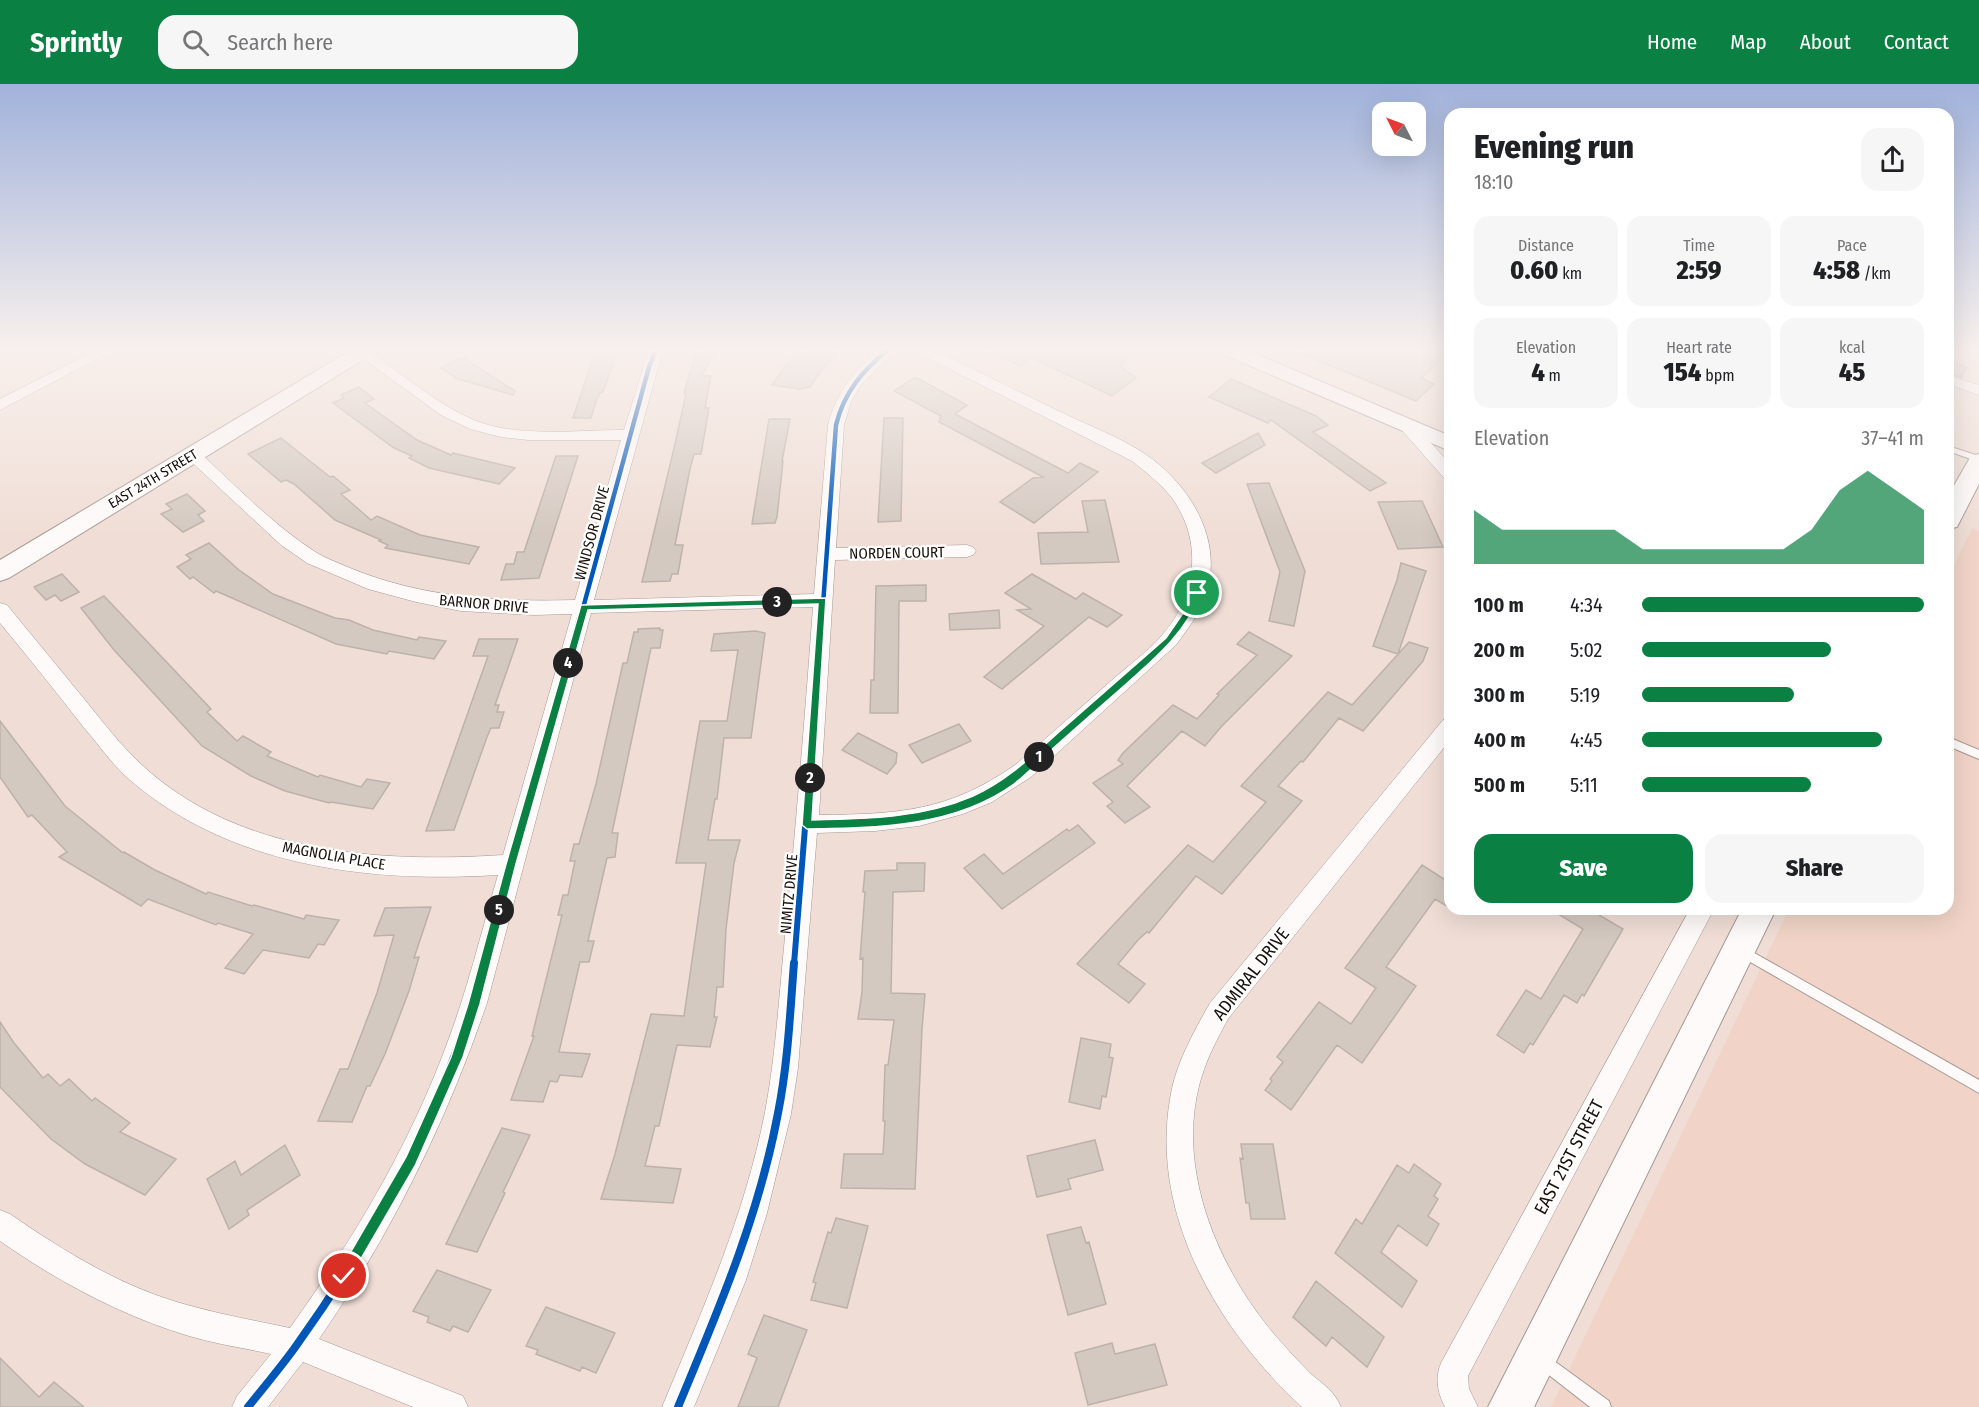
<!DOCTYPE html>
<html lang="en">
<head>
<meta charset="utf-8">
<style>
	body { margin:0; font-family:"Fira Sans Condensed",sans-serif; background:#f6f6f6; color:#202124; height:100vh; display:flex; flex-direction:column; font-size:22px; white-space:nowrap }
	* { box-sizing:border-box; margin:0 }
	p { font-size:20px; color:#757577 }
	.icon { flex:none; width:33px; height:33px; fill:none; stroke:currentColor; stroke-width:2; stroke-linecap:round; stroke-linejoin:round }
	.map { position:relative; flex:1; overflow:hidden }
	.drawer { position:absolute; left:1444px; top:24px; width:510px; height:807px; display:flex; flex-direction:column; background:#fff; border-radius:18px; box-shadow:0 6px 24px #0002 }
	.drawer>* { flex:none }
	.needle { width:39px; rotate:312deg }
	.buttons { position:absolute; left:1372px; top:18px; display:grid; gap:12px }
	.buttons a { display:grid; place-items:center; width:54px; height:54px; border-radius:12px; background:#fff; box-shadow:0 6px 24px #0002; font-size:30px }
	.pin { position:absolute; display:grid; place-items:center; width:51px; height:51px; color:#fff; margin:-26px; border:3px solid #fff; border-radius:50%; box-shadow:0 2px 6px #0007 }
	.km { position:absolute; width:30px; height:30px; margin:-15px; border-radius:50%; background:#222; color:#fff; font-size:16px; line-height:30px; text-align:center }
	.round { display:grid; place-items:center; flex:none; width:63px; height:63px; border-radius:18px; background:#f6f6f6 }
	.head { display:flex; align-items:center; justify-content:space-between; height:102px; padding:0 30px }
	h1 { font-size:33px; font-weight:800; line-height:45px }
	.figures { display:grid; grid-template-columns:repeat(3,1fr); gap:9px; height:102px; padding:6px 30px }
	.figures div { display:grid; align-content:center; border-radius:15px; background:#f6f6f6; text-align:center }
	.figures b { font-size:26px; font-weight:800 }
	.figures small { font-size:16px; font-weight:400 }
	.figures p { font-size:16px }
	.chart { height:168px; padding:12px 30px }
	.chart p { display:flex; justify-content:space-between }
	.chart svg { width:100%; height:108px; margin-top:6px; fill:#0b8043; opacity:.7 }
	.action { display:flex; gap:12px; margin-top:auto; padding:12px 30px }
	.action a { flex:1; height:69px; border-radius:18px; background:#0b8043; color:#fff; font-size:24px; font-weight:800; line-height:69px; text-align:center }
	.action a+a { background:#f6f6f6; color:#202124 }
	ul { padding:0 30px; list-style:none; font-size:20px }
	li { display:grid; grid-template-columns:96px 72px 1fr; align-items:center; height:45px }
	li i { height:15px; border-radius:8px; background:#0b8043 }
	header { display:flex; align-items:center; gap:36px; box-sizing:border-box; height:84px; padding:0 30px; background:#0b8043; color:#fff }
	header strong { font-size:28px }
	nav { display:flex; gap:33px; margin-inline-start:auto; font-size:21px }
	.search { width:420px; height:54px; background:#f6f6f6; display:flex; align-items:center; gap:15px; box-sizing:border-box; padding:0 21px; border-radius:18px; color:#757577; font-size:22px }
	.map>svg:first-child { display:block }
	.built { fill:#f1d4c7 }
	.building { fill:#d4c9c1; stroke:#bdb2a9; stroke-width:1.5 }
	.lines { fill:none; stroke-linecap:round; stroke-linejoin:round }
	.lane-casing { stroke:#a59892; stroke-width:2 }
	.street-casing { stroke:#a59892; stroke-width:1 }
	.secondary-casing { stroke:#a59892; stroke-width:2 }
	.lane { fill:#fdfaf9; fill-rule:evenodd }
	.street { fill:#fdfaf9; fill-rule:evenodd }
	.secondary { fill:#fdfaf9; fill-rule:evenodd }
	.cycleway-far2-casing { stroke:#fff; stroke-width:8 }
	.cycleway-far1-casing { stroke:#fff; stroke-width:10 }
	.cycleway-casing { stroke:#fff; stroke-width:12 }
	.cycleway-far2 { stroke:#0057b8; stroke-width:4.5 }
	.cycleway-far1 { stroke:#0057b8; stroke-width:6 }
	.cycleway { stroke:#0057b8; stroke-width:8 }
	.route { fill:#0b8043; stroke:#fff; stroke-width:1.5 }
	.labels { text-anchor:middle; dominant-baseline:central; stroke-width:4.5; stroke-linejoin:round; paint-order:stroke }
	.far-street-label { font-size:14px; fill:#1a100b; stroke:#fff }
	.street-label { font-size:15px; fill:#1a100b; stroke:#fff }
	.near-street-label { font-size:18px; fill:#1a100b; stroke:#fff }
</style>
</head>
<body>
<header>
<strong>Sprintly</strong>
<div class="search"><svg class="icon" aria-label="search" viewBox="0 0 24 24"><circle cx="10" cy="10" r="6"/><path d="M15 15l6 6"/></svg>Search here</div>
<nav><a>Home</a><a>Map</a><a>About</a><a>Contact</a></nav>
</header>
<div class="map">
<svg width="1979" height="1323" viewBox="0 0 1979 1323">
	<rect width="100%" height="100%" fill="#f0ded6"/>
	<path class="built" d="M 1972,444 L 1979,447 L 1979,1323 L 1551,1323 L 1789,825 L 1948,825 L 1949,492 Z"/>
	<path class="building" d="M 596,265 L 618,265 L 603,308 L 601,308 L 597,315 L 591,334 L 573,334 Z
		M 697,265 L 717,265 L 701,292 L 711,292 L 705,324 L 709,324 L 701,370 L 694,370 L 690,385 L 675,461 L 683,461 L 678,490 L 672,490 L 670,497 L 642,498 L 675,360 L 686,310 L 684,309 Z
		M 803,265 L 823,265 L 838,268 L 823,284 L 810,303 L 799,305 L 772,301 L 786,281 Z
		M 985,265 L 1131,265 L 1121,283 L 1136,294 L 1112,312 L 1032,274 L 1020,282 Z
		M 1290,265 L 1450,265 L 1450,267 L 1421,294 L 1434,300 L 1416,317 Z
		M 462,273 L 515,307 L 513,311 L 458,295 L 441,284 Z
		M 1948,277 L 1967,283 L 1961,293 L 1948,289 Z
		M 915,293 L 967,321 L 955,330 L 1016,362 L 1068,389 L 1080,379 L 1098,388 L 1034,439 L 1000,418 L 1033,394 L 1043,393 L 939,338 L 941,332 L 894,307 Z
		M 1231,295 L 1316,332 L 1328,341 L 1313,348 L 1386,399 L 1370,407 L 1271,336 L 1268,339 L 1209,313 Z
		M 359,303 L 374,315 L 365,319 L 417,356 L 451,371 L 453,369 L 515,384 L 499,400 L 429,384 L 409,374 L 412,372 L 394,364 L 333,319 L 344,314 L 341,311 Z
		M 884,334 L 903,334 L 901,437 L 878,438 Z
		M 769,335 L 790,335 L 782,377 L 783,377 L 777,433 L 775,439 L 752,440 Z
		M 1258,349 L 1265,361 L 1216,389 L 1202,379 Z
		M 281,354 L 330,393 L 333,392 L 350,406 L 341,410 L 371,436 L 377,432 L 420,451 L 479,463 L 469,480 L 385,464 L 388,461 L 379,457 L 381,456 L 335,436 L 294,400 L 286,396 L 281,398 L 248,370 Z
		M 556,372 L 578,372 L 539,494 L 501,496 L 506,480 L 514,480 L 517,468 L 524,468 Z
		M 1269,399 L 1305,487 L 1294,542 L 1269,537 L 1280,488 L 1247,400 Z
		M 187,410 L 205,427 L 198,431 L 204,437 L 183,448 L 161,430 L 172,425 L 166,420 Z
		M 1105,416 L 1119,478 L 1041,480 L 1038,449 L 1088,448 L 1082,417 Z
		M 1422,417 L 1443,463 L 1398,465 L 1378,418 Z
		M 209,459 L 239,486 L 273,510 L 335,534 L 349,536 L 373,546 L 417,556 L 419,553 L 446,557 L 434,575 L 389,567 L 387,570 L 336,560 L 216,507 L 214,509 L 193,493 L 190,495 L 177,483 L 191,475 L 186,471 Z
		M 1401,479 L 1426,487 L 1398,570 L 1373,562 L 1397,496 Z
		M 62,490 L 79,508 L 61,517 L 55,511 L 46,516 L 34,503 Z
		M 1032,490 L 1076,515 L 1083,509 L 1122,531 L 1107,543 L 1089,533 L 1002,605 L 984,593 L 1044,542 L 1017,526 L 1031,525 L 1005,509 Z
		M 926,501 L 926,517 L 899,517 L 898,629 L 870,629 L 871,596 L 874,596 L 876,502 Z
		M 104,512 L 211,625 L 207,628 L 237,657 L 243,652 L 271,668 L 267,672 L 318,693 L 320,691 L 361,703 L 367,695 L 390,699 L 373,725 L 331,718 L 329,719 L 285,707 L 251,692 L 202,662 L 114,566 L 81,524 Z
		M 999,526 L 1000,544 L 950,546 L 949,530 Z
		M 660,544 L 660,546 L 663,546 L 660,564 L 651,564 L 612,749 L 618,749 L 615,773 L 607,774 L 588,857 L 594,857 L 589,878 L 580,878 L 559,968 L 590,970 L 582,993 L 560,991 L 557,998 L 550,997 L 543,1018 L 511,1016 L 534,952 L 532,952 L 562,831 L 558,831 L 563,811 L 568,811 L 575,777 L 570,777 L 574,760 L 579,760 L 596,700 L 623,579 L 627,579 L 634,548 L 638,548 L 638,545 Z
		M 755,547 L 765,549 L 751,654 L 724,654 L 717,715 L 715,715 L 708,756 L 740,756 L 734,779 L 726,845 L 723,903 L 717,903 L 714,933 L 717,933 L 710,963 L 677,961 L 659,1042 L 655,1042 L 645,1082 L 681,1085 L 673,1119 L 601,1115 L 615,1070 L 651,930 L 684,932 L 706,779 L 676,779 L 700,637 L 727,637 L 738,566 L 711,567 L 714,550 Z
		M 1249,548 L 1292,572 L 1221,643 L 1205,662 L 1182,647 L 1127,702 L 1150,723 L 1125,739 L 1107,722 L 1113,718 L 1093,699 L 1123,680 L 1118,676 L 1123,669 L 1173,621 L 1197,635 L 1219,611 L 1217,610 L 1257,571 L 1237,560 Z
		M 479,555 L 518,555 L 495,621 L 499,621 L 497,628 L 504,628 L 499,644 L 491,644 L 487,653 L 454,746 L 426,747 L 488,572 L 473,572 Z
		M 1409,558 L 1428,564 L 1423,577 L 1363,647 L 1339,634 L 1303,678 L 1301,677 L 1278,702 L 1302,717 L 1222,810 L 1196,792 L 1149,849 L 1147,848 L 1138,856 L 1118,880 L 1145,900 L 1129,919 L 1077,880 L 1188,761 L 1213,778 L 1266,718 L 1241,702 L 1328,608 L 1352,621 Z
		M 0,637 L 65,722 L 123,769 L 124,768 L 155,786 L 206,810 L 208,808 L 252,822 L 254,821 L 304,835 L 306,831 L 339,836 L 324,861 L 318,860 L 309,874 L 263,866 L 244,890 L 225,884 L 253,850 L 218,839 L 216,841 L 148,815 L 141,822 L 59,773 L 67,768 L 32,731 L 28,733 L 0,693 Z
		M 959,640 L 971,657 L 922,679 L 909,661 Z
		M 858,649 L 897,669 L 896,679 L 887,690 L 842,666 Z
		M 1078,741 L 1095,759 L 1002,825 L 964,784 L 984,770 L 1003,790 L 1067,745 L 1069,747 Z
		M 897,779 L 925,779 L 924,807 L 893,808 L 891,909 L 925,910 L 922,945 L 915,1105 L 841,1104 L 844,1070 L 883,1070 L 885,1037 L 883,1037 L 885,981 L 888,981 L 894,936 L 858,935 L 862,908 L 863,874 L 860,875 L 865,808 L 863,808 L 865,787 L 897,786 Z
		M 1422,781 L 1450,799 L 1450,824 L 1435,815 L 1386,883 L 1416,902 L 1362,979 L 1337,961 L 1291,1026 L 1265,1006 L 1272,997 L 1270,995 L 1283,978 L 1277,973 L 1319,918 L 1351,940 L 1376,904 L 1345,884 Z
		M 431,823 L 414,874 L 419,873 L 409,907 L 385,970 L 370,1002 L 367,1002 L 352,1038 L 318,1037 L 340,985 L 348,985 L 377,909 L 394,851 L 374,852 L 385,824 Z
		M 1550,825 L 1589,825 L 1623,845 L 1584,912 L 1582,910 L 1577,919 L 1564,911 L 1533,961 L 1530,959 L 1524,969 L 1497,951 L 1526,906 L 1541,915 L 1583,845 Z
		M 0,938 L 14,959 L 43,994 L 48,990 L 60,1002 L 69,995 L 92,1017 L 95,1014 L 130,1039 L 120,1048 L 176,1075 L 145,1111 L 85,1080 L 51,1055 L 0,1003 Z
		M 1081,954 L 1111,960 L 1109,973 L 1113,974 L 1106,1013 L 1102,1012 L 1100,1025 L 1069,1018 Z
		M 502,1044 L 530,1051 L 503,1108 L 505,1109 L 477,1168 L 446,1160 Z
		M 1095,1056 L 1103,1086 L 1068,1095 L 1071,1105 L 1037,1113 L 1027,1072 Z
		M 1241,1060 L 1273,1060 L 1285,1135 L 1251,1135 L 1249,1119 L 1246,1119 L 1240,1074 L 1243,1075 Z
		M 285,1061 L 300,1091 L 247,1126 L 249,1131 L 229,1145 L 207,1095 L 235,1077 L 241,1091 Z
		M 1414,1080 L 1441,1100 L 1434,1112 L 1438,1115 L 1428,1132 L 1439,1140 L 1427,1162 L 1398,1141 L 1381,1168 L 1417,1197 L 1402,1223 L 1335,1169 L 1356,1135 L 1362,1140 L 1397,1081 L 1409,1089 Z
		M 836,1134 L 868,1142 L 847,1224 L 811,1216 L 816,1199 L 813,1198 L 828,1148 L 831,1149 Z
		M 1081,1143 L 1086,1159 L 1089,1158 L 1106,1220 L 1068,1231 L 1047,1151 Z
		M 437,1186 L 491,1206 L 468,1248 L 453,1242 L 450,1247 L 427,1238 L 429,1233 L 413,1227 Z
		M 1316,1197 L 1384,1253 L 1367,1283 L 1332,1253 L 1326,1262 L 1293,1233 Z
		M 546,1223 L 615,1249 L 596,1289 L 582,1283 L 580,1287 L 536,1270 L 538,1266 L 526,1262 Z
		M 764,1231 L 807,1246 L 778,1323 L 738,1323 L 757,1274 L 748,1270 Z
		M 1112,1259 L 1115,1270 L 1155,1260 L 1167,1301 L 1088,1321 L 1075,1269 Z
		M 0,1274 L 39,1313 L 54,1298 L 84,1323 L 0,1323 Z"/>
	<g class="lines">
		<g class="lane-casing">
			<path id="lane" d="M 1948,362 L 1979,372 L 1979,378 L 1948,367 Z
				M 1948,653 L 1979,666 L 1979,675 L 1948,662 Z
				M 1742,862 L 1979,996 L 1979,1009 L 1738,871 L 1736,867 L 1738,863 Z
				M 1541,1268 L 1546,1271 L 1609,1317 L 1611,1323 L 1590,1323 L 1536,1281 L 1533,1276 L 1536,1271 Z"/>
		</g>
		<g class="street-casing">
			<path id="street" d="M 98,265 L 116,265 L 0,326 L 0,315 Z
				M 350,265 L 366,265 C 401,289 442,325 482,339 C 523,353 580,346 624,346 L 649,265 L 663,265 L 594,516 L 814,510 L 828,341 C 836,309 855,285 880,265 L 896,265 L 861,301 L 851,318 L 844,341 L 836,464 L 967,461 L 973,463 L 976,467 L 973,471 L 967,473 L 835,476 L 819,731 C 898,730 948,728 1015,681 C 1048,653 1080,624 1112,596 C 1129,581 1149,567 1163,550 C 1197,511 1203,457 1172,414 C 1161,400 1146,388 1132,377 L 916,268 L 914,265 L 932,265 C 975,286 1019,308 1063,329 C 1089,342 1120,353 1145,370 C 1191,401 1225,458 1205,514 C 1198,532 1187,546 1176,561 L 1031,693 L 992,718 L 963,730 L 919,742 L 875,747 L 817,749 L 798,984 L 791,1030 L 767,1129 L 746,1196 L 694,1323 L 662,1323 C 702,1227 745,1131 765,1028 C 776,970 779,911 785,853 C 796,743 805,633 813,523 L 591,529 L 487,919 C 446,1039 391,1150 319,1255 L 463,1312 L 468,1323 L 413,1323 L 303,1278 L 268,1323 L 232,1323 L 237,1312 L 271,1270 C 244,1264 216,1260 189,1252 C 122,1232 57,1197 0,1157 L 0,1126 L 10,1130 C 65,1168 125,1205 191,1222 C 223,1231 257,1237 290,1244 C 352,1157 407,1066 445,965 C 467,908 481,849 498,791 C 370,799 231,783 130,696 C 113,682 100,662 85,645 C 57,609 29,574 0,539 L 0,519 L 7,521 C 33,553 59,584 85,616 C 103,638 121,662 142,681 C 238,770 380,779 503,771 L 572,530 L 534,531 L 461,527 L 416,518 L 368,505 L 307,479 L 281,461 L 184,371 L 186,367 L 198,367 C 236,402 273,441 317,469 C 327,475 339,479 350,484 C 423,514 498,518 575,516 L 621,356 L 528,356 L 501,353 L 470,345 L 441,331 Z
				M 1948,291 L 1979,301 L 1979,311 L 1948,300 Z
				M 1406,336 L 1412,338 L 1450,380 L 1450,395 L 1444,394 L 1400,344 L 1398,341 L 1400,338 Z
				M 1450,634 L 1450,656 L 1228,935 C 1216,957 1205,978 1199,1002 C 1177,1088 1219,1185 1274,1250 C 1286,1264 1298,1277 1311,1290 C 1323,1300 1335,1308 1341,1323 L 1302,1323 C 1219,1247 1150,1132 1170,1015 C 1175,981 1193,949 1210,919 L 1443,636 Z
				M 1690,825 L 1714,825 L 1468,1292 L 1469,1305 L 1478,1323 L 1445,1323 C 1437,1308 1435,1294 1441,1279 Z"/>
		</g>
		<g class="secondary-casing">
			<path id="secondary" d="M 353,265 L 378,265 L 374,269 L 9,494 L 0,497 L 0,476 Z
				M 1217,265 L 1244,265 L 1450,352 L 1450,367 L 1220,269 Z
				M 1979,370 L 1979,400 L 1957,443 L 1948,445 L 1948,412 L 1971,372 Z
				M 1742,825 L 1776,825 L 1534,1323 L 1488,1323 Z"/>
		</g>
		<use href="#lane" class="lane"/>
		<use href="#street" class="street"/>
		<use href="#secondary" class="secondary"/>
		<g class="cycleway-far2-casing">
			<path id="cycleway-far2" d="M 580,535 L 649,283 L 656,265
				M 822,535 L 836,341 C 844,308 863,286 889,265"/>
		</g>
		<g class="cycleway-far1-casing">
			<path id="cycleway-far1" d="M 485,880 L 580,533
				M 794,880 L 822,533"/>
		</g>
		<g class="cycleway-casing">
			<path id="cycleway" d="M 248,1323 C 264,1303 281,1283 296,1262 C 380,1145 447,1018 485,879
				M 678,1323 C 718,1227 759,1132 778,1029 C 788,979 790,929 794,879"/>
		</g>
		<use href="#cycleway-far2" class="cycleway-far2"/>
		<use href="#cycleway-far1" class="cycleway-far1"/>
		<use href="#cycleway" class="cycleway"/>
	</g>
	<linearGradient id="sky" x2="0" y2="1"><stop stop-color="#a1b2db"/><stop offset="0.59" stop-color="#f8f0ed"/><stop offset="1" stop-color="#f8f0ed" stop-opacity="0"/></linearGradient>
	<rect width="1979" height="450" fill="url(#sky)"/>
	<path class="route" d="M 1197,506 L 1201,509 C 1185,552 1149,579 1116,609 C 1093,629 1070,649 1048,669 C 1037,679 1026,691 1014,700 C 955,743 876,744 807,745 L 802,741 L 818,520 L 588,526 L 516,780 L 480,920 L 463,973 L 415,1082 L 348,1197 L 344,1199 L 339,1197 L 337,1192 L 339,1188 L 406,1073 L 451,973 L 468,920 L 506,780 L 581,521 L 826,514 L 812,736 C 868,735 922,734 973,712 C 1007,697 1033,671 1060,647 C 1095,616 1131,585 1166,554 L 1186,525 L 1193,507 Z"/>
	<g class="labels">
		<g class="far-street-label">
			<text transform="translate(153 395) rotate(-31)">EAST 24TH STREET</text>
		</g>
		<g class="street-label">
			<text transform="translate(592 449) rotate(-75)">WINDSOR DRIVE</text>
			<text transform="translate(897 469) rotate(-1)">NORDEN COURT</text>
			<text transform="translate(484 520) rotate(5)">BARNOR DRIVE</text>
			<text transform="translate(334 772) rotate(10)">MAGNOLIA PLACE</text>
			<text transform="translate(789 810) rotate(-85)">NIMITZ DRIVE</text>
		</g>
		<g class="near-street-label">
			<text transform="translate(1251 890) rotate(-52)">ADMIRAL DRIVE</text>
			<text transform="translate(1569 1073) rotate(-62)">EAST 21ST STREET</text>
		</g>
	</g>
</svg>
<div class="buttons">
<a><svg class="needle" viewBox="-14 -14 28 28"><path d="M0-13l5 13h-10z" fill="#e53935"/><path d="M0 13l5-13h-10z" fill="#757577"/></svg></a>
</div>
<div class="pin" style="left:1197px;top:509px;background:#1e9e55"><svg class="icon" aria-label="arrive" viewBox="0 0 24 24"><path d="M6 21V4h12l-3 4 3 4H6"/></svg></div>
<div class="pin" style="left:344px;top:1192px;background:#d93025"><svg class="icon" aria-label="check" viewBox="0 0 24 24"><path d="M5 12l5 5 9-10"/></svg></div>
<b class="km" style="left:1039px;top:673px">1</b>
<b class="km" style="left:810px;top:694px">2</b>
<b class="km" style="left:777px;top:518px">3</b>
<b class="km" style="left:568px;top:579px">4</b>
<b class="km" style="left:499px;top:826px">5</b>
<section class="drawer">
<div class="head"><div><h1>Evening run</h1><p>18:10</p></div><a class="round"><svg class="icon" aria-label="share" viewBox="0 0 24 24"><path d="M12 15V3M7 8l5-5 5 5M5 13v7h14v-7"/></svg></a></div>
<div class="figures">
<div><p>Distance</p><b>0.60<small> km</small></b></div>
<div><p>Time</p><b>2:59</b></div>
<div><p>Pace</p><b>4:58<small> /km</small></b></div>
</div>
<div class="figures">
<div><p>Elevation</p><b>4<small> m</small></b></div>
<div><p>Heart rate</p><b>154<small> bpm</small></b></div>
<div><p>kcal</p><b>45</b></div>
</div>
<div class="chart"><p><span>Elevation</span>37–41 m</p>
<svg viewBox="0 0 160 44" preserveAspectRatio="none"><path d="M0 44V22L10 30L20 30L30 30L40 30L50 30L60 38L70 38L80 38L90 38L100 38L110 38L120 30L130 14L140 6L150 14L160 22V44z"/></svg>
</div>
<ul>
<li><b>100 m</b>4:34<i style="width:100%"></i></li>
<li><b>200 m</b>5:02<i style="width:67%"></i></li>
<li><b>300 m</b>5:19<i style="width:54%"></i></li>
<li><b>400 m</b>4:45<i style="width:85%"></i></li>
<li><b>500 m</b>5:11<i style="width:60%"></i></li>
</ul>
<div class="action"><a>Save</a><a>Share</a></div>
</section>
</div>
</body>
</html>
